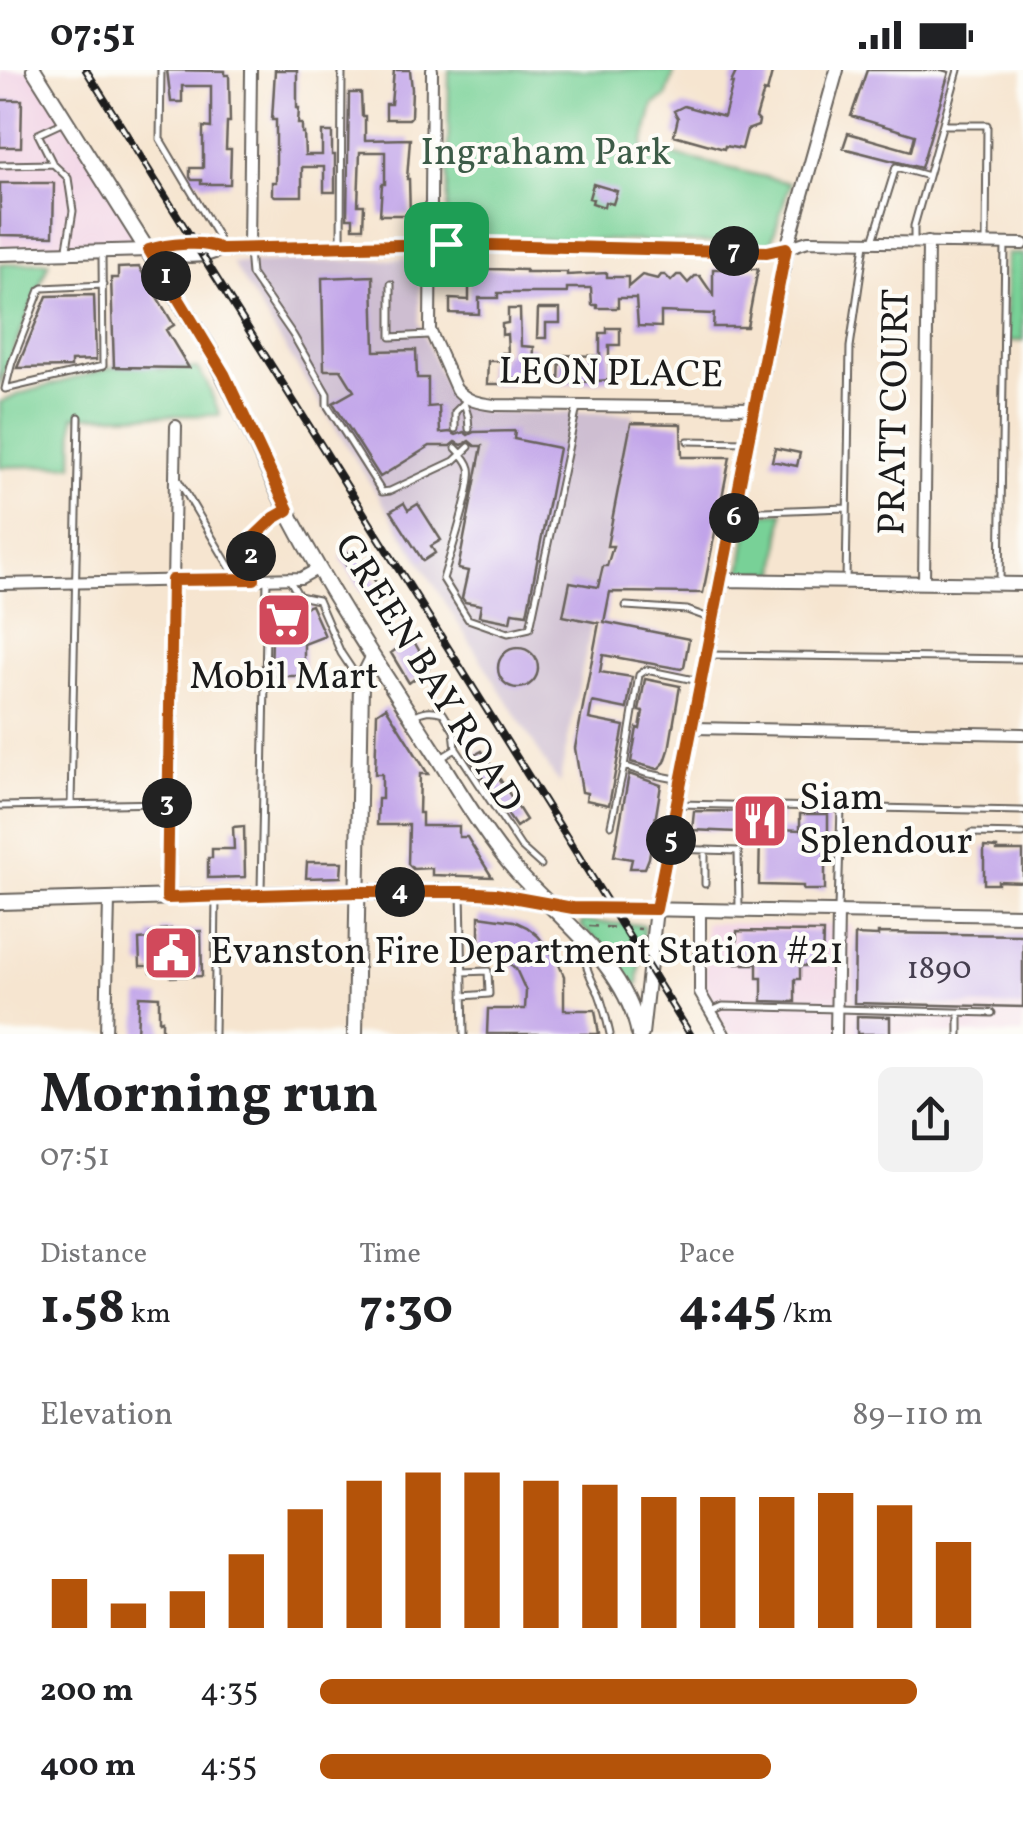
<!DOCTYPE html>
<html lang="en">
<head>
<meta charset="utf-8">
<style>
	body { margin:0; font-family:Vollkorn,serif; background:#f2f2f2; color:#202124; height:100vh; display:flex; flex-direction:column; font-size:38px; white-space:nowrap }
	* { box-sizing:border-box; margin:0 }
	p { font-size:32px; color:#757577 }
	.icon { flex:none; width:55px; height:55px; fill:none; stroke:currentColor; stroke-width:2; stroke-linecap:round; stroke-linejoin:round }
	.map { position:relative; height:964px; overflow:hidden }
	.panel { display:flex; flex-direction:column; background:#fff; flex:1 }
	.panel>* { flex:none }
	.pin { position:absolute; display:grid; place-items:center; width:85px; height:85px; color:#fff; margin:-42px; border-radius:20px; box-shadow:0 5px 15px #0006 }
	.km { position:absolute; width:50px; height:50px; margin:-25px; border-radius:50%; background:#222; color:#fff; font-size:28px; line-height:50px; text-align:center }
	.round { display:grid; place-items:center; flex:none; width:105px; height:105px; border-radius:15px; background:#f2f2f2 }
	.overview { display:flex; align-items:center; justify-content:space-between; height:170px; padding:0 40px }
	h1 { font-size:55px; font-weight:700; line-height:75px }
	.figures { display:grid; grid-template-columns:repeat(3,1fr); gap:15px; height:170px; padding:10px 40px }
	.figures div { display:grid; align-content:center }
	.figures b { font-size:50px; font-weight:700 }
	.figures small { font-size:28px; font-weight:400 }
	.figures p { font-size:28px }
	.chart { height:280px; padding:20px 40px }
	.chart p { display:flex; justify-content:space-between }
	.chart svg { width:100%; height:180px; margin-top:10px; stroke:#b45309; stroke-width:6 }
	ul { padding:0 40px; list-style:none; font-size:32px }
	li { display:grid; grid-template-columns:160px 120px 1fr; align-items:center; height:75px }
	li i { height:25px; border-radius:12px; background:#b45309 }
	.status { display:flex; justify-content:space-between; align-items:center; height:70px; padding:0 50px; background:#fff; direction:ltr }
	.status svg { height:28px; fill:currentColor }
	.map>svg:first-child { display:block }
	.built { fill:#f1d0e4 }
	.industrial { fill:#cebed1 }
	.green { fill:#78d197; stroke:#4a765a; stroke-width:2.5 }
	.building { fill:#c1a4e9 }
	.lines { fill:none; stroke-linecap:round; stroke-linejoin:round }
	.service-casing { stroke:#68625b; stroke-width:9 }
	.minor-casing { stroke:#68625b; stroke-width:14 }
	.tertiary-casing { stroke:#68625b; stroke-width:16 }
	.secondary-casing { stroke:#68625b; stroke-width:18 }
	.path { stroke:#68625b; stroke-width:2.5; stroke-dasharray:8 8; stroke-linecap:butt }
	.service { stroke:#fff; stroke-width:5 }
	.minor { stroke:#fff; stroke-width:10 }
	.tertiary { stroke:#fff; stroke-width:12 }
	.secondary { stroke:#fff; stroke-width:14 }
	.rail-casing { stroke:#1c1c1c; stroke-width:8 }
	.rail { stroke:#fdfcf7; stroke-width:4; stroke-dasharray:11; stroke-linecap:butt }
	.route-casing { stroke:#fff; stroke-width:20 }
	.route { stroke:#b45309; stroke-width:12 }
	.labels { text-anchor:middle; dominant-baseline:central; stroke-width:8; stroke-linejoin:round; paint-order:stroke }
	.number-label { font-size:32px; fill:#453e4f }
	.park-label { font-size:38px; fill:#3c5b47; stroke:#fdfcf7 }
	.street-label { font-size:38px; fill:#1c1c1c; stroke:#fdfcf7 }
	.poi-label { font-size:38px; fill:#1c1c1c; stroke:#fdfcf7; text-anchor:start }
</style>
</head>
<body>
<div class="status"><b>07:51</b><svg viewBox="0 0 49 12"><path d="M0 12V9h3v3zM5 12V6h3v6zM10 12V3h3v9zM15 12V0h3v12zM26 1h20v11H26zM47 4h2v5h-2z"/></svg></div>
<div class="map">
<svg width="1023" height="964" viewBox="0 0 1023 964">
	<rect width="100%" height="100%" fill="#fdfcf7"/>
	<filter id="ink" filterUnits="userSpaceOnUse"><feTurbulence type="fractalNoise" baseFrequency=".01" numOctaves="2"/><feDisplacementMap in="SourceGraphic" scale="20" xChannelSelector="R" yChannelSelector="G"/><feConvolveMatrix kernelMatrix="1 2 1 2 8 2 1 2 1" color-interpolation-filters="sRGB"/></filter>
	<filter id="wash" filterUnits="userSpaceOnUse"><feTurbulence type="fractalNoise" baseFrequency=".0048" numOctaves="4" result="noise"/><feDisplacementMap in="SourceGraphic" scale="40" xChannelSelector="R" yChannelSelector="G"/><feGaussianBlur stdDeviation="2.25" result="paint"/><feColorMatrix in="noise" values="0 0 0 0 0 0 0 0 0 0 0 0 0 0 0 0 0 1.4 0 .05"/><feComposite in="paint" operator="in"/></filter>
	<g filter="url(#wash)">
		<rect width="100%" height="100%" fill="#f6e5d0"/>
		<path class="built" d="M 0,0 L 34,0 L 149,180 L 0,184 Z
			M 705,853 L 852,855 L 852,935 L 1023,938 L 1023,964 L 729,964 L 705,925 Z"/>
		<path class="industrial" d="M 420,189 L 419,253 L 444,314 L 449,323 L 462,335 L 481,342 L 633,344 L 598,518 L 610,521 L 605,549 L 593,547 L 559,714 L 232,193 Z"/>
		<path class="green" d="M 449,0 L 675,0 L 666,27 L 653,35 L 641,85 L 660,89 L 663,82 L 790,113 L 771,174 L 447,167 Z
			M 1007,184 L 1023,184 L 1023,271 L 1006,271 Z
			M 49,192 L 4,304 L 0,316 L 0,194 Z
			M 158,296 L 158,299 L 197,298 L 207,313 L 220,345 L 74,346 L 73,395 L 0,397 L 0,332 L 23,323 L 114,297 Z
			M 783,442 L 777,503 L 741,502 L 750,444 Z
			M 582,851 L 644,855 L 638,914 L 634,917 L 631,915 L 603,877 L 581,856 Z"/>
		<g id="blocks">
			<path class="building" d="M 167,0 L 225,1 L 225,5 L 229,5 L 230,52 L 227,52 L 226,79 L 231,79 L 230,114 L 201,114 L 201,110 L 192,110 L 190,107 L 190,98 L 203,98 L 203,57 L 211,58 L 211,16 L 182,16 L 182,32 L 171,32 Z
				M 275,0 L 297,0 L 297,38 L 299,38 L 298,54 L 302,54 L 302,63 L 304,63 L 305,85 L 322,85 L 322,62 L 332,62 L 332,85 L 335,85 L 335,122 L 324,122 L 324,97 L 302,97 L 302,126 L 275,126 L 272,124 L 272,112 L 276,112 L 276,50 L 272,50 Z
				M 394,0 L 410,0 L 412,19 L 411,47 L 409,49 L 386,49 L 386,34 L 391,34 Z
				M 737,0 L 769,0 L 769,2 L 772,3 L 767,22 L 764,21 L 756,48 L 759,51 L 758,56 L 747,60 L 742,79 L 725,76 L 724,79 L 674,65 L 678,48 L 674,41 L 684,36 L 724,47 L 733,13 L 731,13 Z
				M 867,0 L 942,0 L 949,2 L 921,98 L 843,78 L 848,63 L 911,81 L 915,65 L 851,46 Z
				M 349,23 L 361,23 L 362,46 L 365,46 L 365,70 L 410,69 L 407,109 L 409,109 L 410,145 L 380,145 L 382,114 L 385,114 L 385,82 L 360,82 L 358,135 L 364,135 L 363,158 L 353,158 L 353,148 L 347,148 Z
				M 0,30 L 22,30 L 21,77 L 0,77 Z
				M 0,113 L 54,113 L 53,166 L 0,165 Z
				M 593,114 L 617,121 L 613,134 L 605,132 L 604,137 L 592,133 L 593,129 L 589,128 Z
				M 450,196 L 488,197 L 488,199 L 526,200 L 526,202 L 567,202 L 567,205 L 607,203 L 607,207 L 628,207 L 628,217 L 642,205 L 658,209 L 661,205 L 665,205 L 671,211 L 677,205 L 681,205 L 688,213 L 695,206 L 700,206 L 713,225 L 713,199 L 758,199 L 747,257 L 713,257 L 714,244 L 661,242 L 661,257 L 638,256 L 636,228 L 618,228 L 618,238 L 597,238 L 597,235 L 592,235 L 591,218 L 567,218 L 567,223 L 498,223 L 498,228 L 479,228 L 479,244 L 450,243 L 450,229 L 469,230 L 469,211 L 450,211 Z
				M 139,197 L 174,255 L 166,260 L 189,298 L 114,297 L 111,208 L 118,208 L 118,198 Z
				M 373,206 L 375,281 L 416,280 L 417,308 L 428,308 L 428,337 L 439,336 L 440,363 L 450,362 L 456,365 L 464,362 L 468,365 L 474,362 L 515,361 L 514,369 L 559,378 L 527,544 L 512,542 L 510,552 L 479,546 L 481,535 L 465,532 L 462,528 L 468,501 L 458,499 L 482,376 L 475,376 L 469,371 L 462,375 L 455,372 L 450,376 L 430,376 L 380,407 L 333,333 L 354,321 L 341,300 L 324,300 L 322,208 Z
				M 94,225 L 96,290 L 71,291 L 71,297 L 17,298 L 47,226 Z
				M 508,239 L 520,239 L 521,276 L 534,277 L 533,306 L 531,306 L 530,310 L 512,309 L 512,314 L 487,314 L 488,291 L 502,291 L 502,283 L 508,283 L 507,264 L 502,265 L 502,254 L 508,253 Z
				M 538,239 L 560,239 L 560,253 L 546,253 L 546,268 L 537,268 Z
				M 607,258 L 620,258 L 620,275 L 609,275 L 609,310 L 559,314 L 560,285 L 600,286 L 600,263 L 607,263 Z
				M 631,353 L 681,354 L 682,387 L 730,387 L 703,523 L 610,522 L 604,552 L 689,569 L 684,597 L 681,599 L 603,585 L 600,602 L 632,607 L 627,639 L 592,632 L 589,649 L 624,656 L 609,735 L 586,730 L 587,723 L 582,722 L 575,678 L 599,553 L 563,546 L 570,512 L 598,517 L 603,496 L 607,496 L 613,476 L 607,476 Z
				M 775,378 L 800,383 L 797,396 L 772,391 Z
				M 404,433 L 408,440 L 418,434 L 441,470 L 431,476 L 435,483 L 423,491 L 391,441 Z
				M 355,479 L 385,527 L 371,535 L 341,487 Z
				M 273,529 L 290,529 L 294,541 L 311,535 L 325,566 L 304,574 L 304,606 L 271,606 Z
				M 412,568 L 429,598 L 409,613 L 391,583 Z
				M498 598a20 20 0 1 1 40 0a20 20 0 1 1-40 0Z
				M 645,609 L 680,616 L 669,680 L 665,692 L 658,699 L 631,692 L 637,658 L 640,659 L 643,642 L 639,641 Z
				M 386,637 L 428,704 L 420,704 L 419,743 L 422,743 L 422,756 L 459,756 L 459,767 L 467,767 L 492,807 L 432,805 L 432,798 L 413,799 L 408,794 L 409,755 L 377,755 L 378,729 L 382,729 L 382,704 L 375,704 L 377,643 Z
				M 482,681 L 526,750 L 516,757 L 469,688 Z
				M 629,704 L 661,715 L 649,788 L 645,798 L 630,798 L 632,789 L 614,786 Z
				M 694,741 L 781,742 L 780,759 L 800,760 L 800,744 L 828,744 L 828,783 L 825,783 L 825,820 L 803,820 L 803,816 L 759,815 L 760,763 L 692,760 Z
				M 244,756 L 245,807 L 208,808 L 208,788 L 212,788 L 212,779 L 234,779 L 233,757 Z
				M 984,777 L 997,778 L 997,781 L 1023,781 L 1023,812 L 998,811 L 998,814 L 984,814 Z
				M 307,792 L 342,792 L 341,807 L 306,808 Z
				M 479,846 L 514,851 L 527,857 L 538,866 L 557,890 L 564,906 L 564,940 L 595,940 L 599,964 L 487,964 L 488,939 L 525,939 L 526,921 L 516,899 L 505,889 L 479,882 Z
				M 171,859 L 171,862 L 201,861 L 202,906 L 171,907 L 171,901 L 151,902 L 150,896 L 140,896 L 139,870 L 150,869 L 150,864 L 161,864 L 161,860 Z
				M 737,861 L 823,862 L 822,896 L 800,896 L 800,909 L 795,909 L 795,932 L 762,931 L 762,908 L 757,908 L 757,894 L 736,894 Z
				M 878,863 L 1023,865 L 1023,937 L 854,933 L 855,865 L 878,866 Z
				M 139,926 L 159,927 L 159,951 L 162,950 L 162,964 L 137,964 Z
				M 857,946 L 890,947 L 890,964 L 857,964 Z"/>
		</g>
	</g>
	<g filter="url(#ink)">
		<use href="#blocks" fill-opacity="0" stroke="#68625b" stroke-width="2.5"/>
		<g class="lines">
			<g class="service-casing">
				<path id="service" d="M 161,0 L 160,69 L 217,165 L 220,176
					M 64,52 L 38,64 L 53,94 L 68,108 L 73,141 L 67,178
					M 943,55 L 987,55 L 986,173
					M 0,95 L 53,94
					M 873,171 L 896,97 L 928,106
					M 914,172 L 914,156 L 958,0
					M 341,173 L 342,0
					M 249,181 L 251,204 L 293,265 L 327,324 L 327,335 L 382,422 L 390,421 L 454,391 L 469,377
					M 102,185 L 103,296 L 5,319 L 12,292 L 40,220 L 43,218 L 103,215
					M 391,214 L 391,267 L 429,265
					M 464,333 L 468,346 L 469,359
					M 455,359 L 455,342 L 464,333 L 465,328
					M 688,371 L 746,372
					M 456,378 C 461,383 468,390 470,398 C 474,414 449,488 443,509 L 468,549 L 508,563 L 530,558 L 577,337
					M 177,408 L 235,506
					M 735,442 L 846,438
					M 254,506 L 251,492 L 252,469 L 274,448 L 284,443
					M 289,509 L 299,526 L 318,530 L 341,583 L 359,610
					M 846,511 L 850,277 L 865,174
					M 1000,511 L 1005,174
					M 626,536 L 687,540 L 712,549
					M 708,585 L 1023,589
					M 412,647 C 423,640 431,639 443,643 L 454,661 L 456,679 L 441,688
					M 456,679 L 521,777 L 541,795
					M 681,710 L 645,703 L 624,696 L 639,605 L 646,600 L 699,611
					M 71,734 L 79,347
					M 678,734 L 1023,741
					M 0,736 L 167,733
					M 611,755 L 624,696
					M 971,763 L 1023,764
					M 670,779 L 738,781 L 739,837
					M 705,814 L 705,780
					M 261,821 L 267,509
					M 461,822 L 464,964
					M 838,839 L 841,737
					M 586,878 C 583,896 591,908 599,924 C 604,937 607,951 610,964
					M 462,902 L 488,901 L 489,924 L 463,926
					M 711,941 L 723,936 L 992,943
					M 959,943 L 959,964
					M 214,964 L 216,829"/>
			</g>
			<g class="minor-casing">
				<path id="minor" d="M 432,0 L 430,260 L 456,319 C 467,331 478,333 494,335 L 756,338
					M 249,178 L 251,0
					M 787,178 L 808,171 L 1023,174
					M 924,512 L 928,172
					M 0,514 L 301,508 L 319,498
					M 693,658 L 1023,664
					M 167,828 L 176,356
					M 700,839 L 700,923 L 724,964
					M 106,964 L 109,830
					M 836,964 L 838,842"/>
			</g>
			<g class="tertiary-casing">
				<path id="tertiary" d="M 149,180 C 169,174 202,169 221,179 L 468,174 L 767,182 L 787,178
					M 0,184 L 149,180 C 170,185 202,191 221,179
					M 722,510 L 1023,514
					M 548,833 L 573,838 L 1023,845
					M 642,964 L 656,839 L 787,178 L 837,0"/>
			</g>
			<g class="secondary-casing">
				<path id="secondary" d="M 34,0 L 207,275 C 240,332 263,393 293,452 C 334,530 384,604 432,678 C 457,718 487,769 518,803 C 562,851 626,896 639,964
					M 0,832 L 357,822 L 461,822 L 495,824 L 547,833
					M 355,964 L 361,612 L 373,588"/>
			</g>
			<path class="path" d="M 589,856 L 641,859"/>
			<use href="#service" class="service"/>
			<use href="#minor" class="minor"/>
			<use href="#tertiary" class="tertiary"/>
			<use href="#secondary" class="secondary"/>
			<g class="rail-casing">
				<path id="rail" d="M 86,0 L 690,964"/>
			</g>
			<use href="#rail" class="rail"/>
		</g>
	</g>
	<g class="lines" filter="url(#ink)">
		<g class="route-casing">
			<path id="route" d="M 446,174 L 767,182 L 786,178 L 656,839 L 573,838 L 495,824 L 461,822 L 358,822 L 167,828 L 172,510 L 254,509 L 251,492 L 252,469 L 274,448 L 288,440 L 224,304 L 149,180 C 167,174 204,170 221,179 Z"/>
		</g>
		<use href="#route" class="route"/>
	</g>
	<defs>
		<g id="supermarket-square" transform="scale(2.875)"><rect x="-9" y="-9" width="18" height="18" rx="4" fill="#d1495b" stroke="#fdfcf7"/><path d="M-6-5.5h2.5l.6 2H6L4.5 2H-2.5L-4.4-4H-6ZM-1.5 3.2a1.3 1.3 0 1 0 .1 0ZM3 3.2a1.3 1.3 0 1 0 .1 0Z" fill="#fff"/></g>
		<g id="restaurant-square" transform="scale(2.875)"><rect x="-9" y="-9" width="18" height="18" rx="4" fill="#d1495b" stroke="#fdfcf7"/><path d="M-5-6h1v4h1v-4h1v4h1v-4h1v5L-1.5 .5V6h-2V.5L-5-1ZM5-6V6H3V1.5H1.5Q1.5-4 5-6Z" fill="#fff"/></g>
		<g id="civic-square" transform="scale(2.875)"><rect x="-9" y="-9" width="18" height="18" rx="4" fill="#d1495b" stroke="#fdfcf7"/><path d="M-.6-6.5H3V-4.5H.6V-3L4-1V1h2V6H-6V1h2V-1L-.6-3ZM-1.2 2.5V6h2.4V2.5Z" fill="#fff"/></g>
	</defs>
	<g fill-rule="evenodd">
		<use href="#supermarket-square" x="284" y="550"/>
		<use href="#restaurant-square" x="760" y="751"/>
		<use href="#civic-square" x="171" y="883"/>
	</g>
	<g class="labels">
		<g class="number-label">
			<text x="939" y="900">1890</text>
		</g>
		<g class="park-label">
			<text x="546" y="84">Ingraham Park</text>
		</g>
		<g class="street-label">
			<text transform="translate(611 305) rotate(1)">LEON PLACE</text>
			<text transform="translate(896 342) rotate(-89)">PRATT COURT</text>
			<text transform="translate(427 604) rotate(58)">GREEN BAY ROAD</text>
		</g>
		<g class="poi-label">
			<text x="284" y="608" text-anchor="middle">Mobil Mart</text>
			<text x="799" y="729">Siam<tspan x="799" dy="44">Splendour</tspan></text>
			<text x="210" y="883">Evanston Fire Department Station #21</text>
		</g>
	</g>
</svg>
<div class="pin" style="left:446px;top:174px;background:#1e9e55"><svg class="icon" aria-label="arrive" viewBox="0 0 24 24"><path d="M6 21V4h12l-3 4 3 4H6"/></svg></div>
<b class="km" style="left:166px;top:206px">1</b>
<b class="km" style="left:251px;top:486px">2</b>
<b class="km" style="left:167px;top:733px">3</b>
<b class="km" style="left:400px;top:822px">4</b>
<b class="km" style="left:671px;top:770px">5</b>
<b class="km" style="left:734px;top:448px">6</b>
<b class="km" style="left:734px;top:181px">7</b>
</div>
<section class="panel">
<div class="overview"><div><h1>Morning run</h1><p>07:51</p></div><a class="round"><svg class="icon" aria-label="share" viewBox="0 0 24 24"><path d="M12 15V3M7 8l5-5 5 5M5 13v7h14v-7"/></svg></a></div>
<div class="figures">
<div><p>Distance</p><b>1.58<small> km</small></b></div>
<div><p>Time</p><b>7:30</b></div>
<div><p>Pace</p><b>4:45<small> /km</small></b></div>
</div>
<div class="chart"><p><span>Elevation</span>89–110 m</p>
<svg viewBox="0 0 160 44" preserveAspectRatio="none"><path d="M5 44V32M15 44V38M25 44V35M35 44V26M45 44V15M55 44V8M65 44V6M75 44V6M85 44V8M95 44V9M105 44V12M115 44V12M125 44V12M135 44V11M145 44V14M155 44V23"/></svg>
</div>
<ul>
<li><b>200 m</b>4:35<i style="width:90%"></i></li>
<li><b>400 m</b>4:55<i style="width:68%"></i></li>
</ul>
</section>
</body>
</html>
